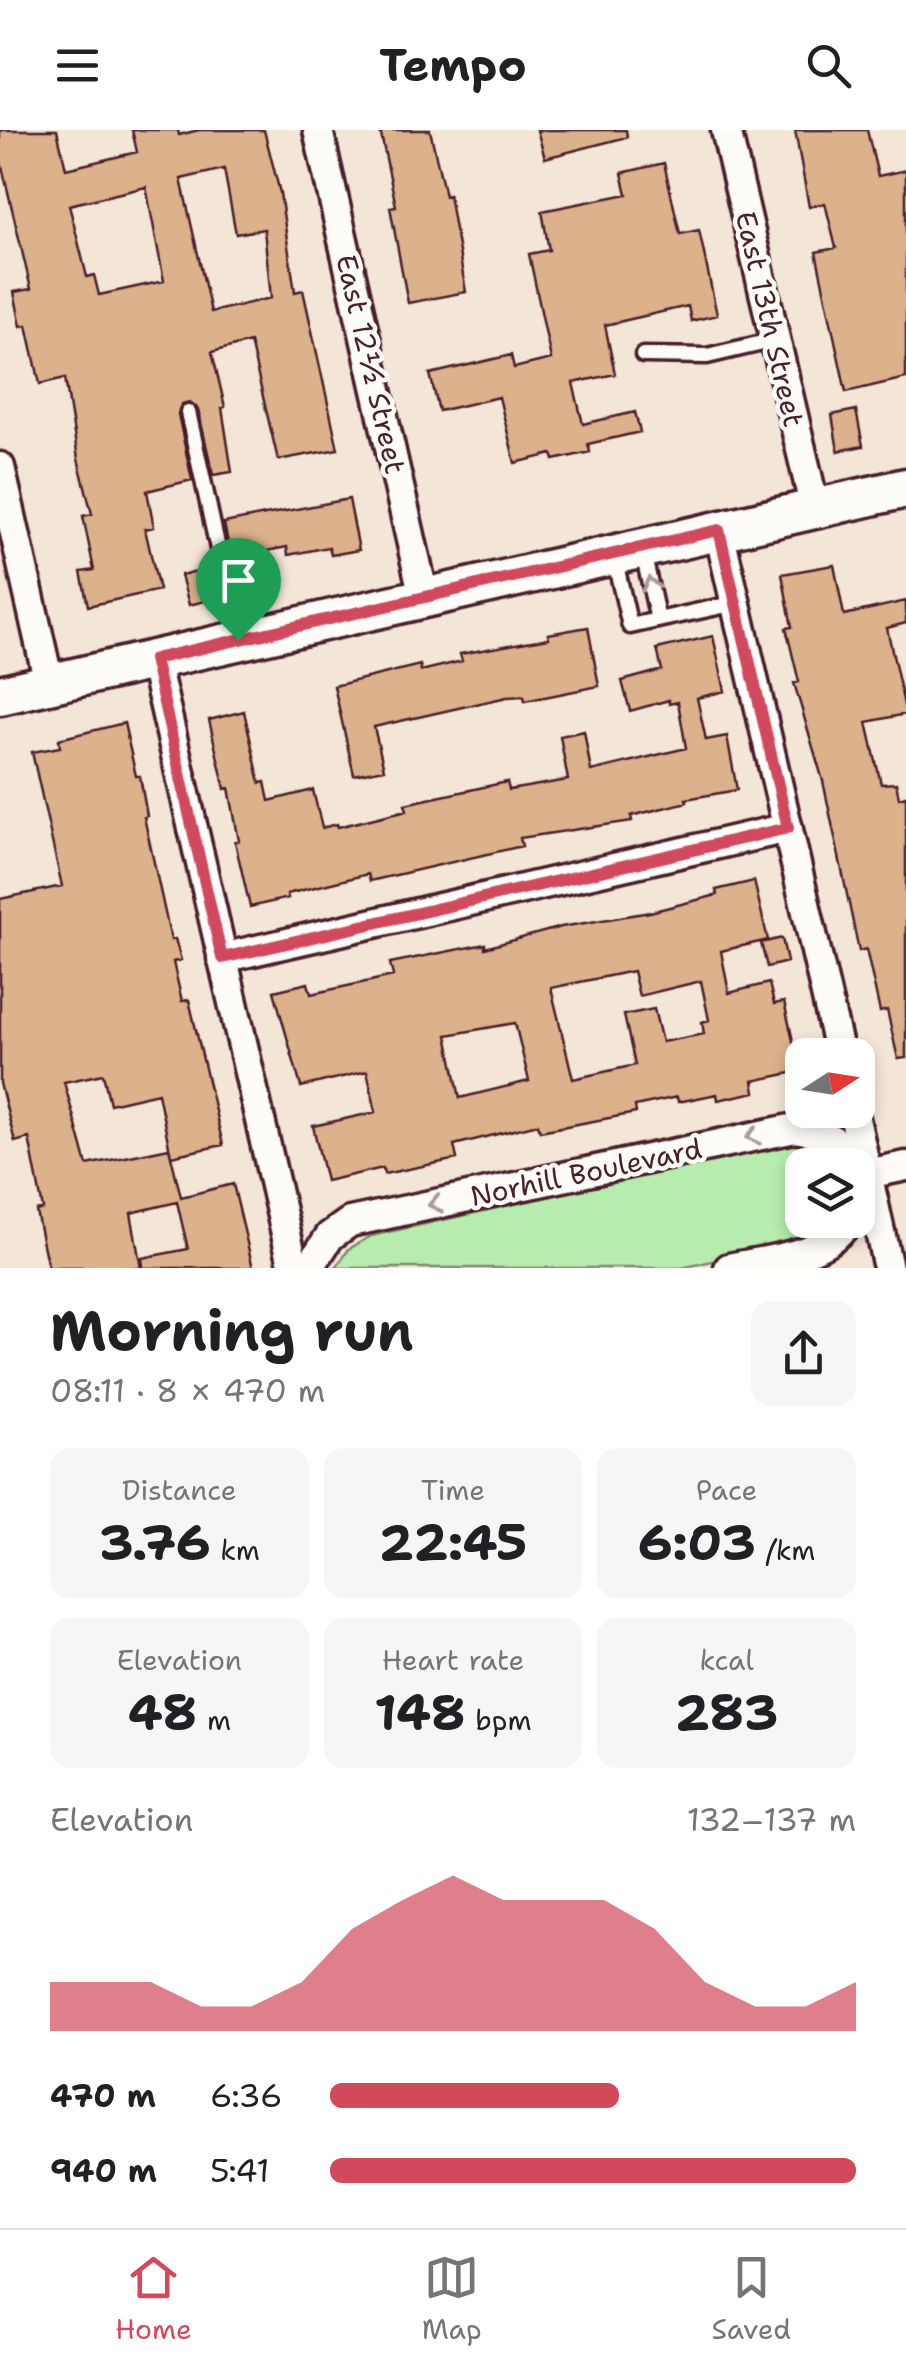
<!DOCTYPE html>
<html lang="en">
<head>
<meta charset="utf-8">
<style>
	body { margin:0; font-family:"Shantell Sans",sans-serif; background:#f6f6f6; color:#202124; height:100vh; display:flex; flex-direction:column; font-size:38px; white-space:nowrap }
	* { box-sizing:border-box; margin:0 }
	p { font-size:32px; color:#757577 }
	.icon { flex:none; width:55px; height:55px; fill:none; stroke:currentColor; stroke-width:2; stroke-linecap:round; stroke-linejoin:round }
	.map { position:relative; height:1138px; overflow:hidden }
	.details { display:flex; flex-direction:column; background:#fff; flex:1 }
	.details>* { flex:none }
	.needle { width:65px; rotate:78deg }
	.controls { position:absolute; left:785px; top:908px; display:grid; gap:20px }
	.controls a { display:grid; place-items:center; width:90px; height:90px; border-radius:20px; background:#fff; box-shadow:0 5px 15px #0003; font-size:50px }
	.pin { position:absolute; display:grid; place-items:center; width:85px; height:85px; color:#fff; margin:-102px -42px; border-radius:50% 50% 50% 0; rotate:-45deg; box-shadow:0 0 10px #0007 }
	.pin .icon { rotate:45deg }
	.round { display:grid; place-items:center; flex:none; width:105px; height:105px; border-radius:20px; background:#f6f6f6 }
	.headline { display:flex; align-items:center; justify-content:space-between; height:170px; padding:0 50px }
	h1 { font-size:55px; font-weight:700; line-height:75px }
	.metrics { display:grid; grid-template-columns:repeat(3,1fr); gap:15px; height:170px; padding:10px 50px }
	.metrics div { display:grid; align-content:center; border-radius:20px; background:#f6f6f6; text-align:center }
	.metrics b { font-size:50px; font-weight:700 }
	.metrics small { font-size:28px; font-weight:400 }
	.metrics p { font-size:28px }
	.chart { height:280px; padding:20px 50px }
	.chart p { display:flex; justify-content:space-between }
	.chart svg { width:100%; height:180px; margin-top:10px; fill:#d1495b; opacity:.7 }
	ul { padding:0 50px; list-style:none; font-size:32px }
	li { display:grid; grid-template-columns:160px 120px 1fr; align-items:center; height:75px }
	li i { height:25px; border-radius:12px; background:#d1495b }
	header { display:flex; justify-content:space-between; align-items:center; height:130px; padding:0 50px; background:#fff; font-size:45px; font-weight:700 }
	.menu { display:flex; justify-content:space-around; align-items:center; height:140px; border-top:2px solid #e0e0e0; background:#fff; font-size:28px; color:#757577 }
	.menu a { display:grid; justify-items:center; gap:5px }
	.menu .on { color:#d1495b }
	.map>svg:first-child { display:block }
	.green { fill:#b6ecae; stroke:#80866c; stroke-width:2.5 }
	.building { fill:#dcb28d; stroke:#4a1f2b; stroke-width:2.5; fill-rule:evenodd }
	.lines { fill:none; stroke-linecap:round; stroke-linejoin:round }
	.service-casing { stroke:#4a1f2b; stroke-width:21 }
	.minor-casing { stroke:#4a1f2b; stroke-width:35 }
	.secondary-casing { stroke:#4a1f2b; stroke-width:45 }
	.service { stroke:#fdfcf7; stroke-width:14 }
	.minor { stroke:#fdfcf7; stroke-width:28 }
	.secondary { stroke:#fdfcf7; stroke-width:38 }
	.oneway { stroke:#ac999b }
	.route-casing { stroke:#fff; stroke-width:20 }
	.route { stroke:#d1495b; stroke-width:12 }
	.labels { text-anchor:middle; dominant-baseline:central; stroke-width:9; stroke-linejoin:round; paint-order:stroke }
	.street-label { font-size:28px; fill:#4a1f2b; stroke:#fdfcf7 }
</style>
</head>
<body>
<header><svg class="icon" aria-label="menu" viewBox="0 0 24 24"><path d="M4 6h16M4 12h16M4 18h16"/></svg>Tempo<svg class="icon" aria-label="search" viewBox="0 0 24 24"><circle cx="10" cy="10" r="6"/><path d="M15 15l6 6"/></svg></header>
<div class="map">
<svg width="906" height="1138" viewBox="0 0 906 1138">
	<rect width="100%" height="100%" fill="#f3e6d7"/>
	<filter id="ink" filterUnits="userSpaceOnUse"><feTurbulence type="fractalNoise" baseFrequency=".01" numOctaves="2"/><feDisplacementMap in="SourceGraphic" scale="20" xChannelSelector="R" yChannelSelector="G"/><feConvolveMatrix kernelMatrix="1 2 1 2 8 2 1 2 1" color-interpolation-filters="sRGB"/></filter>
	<g filter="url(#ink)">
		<path class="green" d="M 789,1013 L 806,1019 L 824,1035 L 802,1035 L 802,1090 L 827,1090 L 818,1101 L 799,1111 L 682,1138 L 336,1138 L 349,1119 L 371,1106 Z"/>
		<path class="building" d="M 0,0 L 57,0 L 66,39 L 137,22 L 132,0 L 178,0 L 179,5 L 199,0 L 264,0 L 280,63 L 295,162 L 303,160 L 338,319 L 278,330 L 250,212 L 212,222 L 225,277 L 222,278 L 232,342 L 213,345 L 198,279 L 190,272 L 182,274 L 178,284 L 192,350 L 147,361 L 154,397 L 145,399 L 159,460 L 88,476 L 81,442 L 94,440 L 83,386 L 92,384 L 78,329 L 65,248 L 40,254 L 27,195 L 21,196 L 14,162 L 31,159 L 0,28 ZM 224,39 L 236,104 L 264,99 L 271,168 L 211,182 L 181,49 ZM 146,57 L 164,151 L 99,165 L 94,145 L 87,147 L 69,75 Z
			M 380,0 L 430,0 L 445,66 L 449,65 L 466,162 L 408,173 L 390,77 L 396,76 Z
			M 537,0 L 626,0 L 627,7 L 545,28 Z
			M 795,0 L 867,0 L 878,46 L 906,40 L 906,248 L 846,262 L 816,122 L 836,118 L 825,73 L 809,77 Z
			M 664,33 L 680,104 L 699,100 L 717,185 L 691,191 L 688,176 L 605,195 L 615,244 L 573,253 L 583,294 L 635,282 L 640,302 L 588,314 L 590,322 L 554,330 L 552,324 L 515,333 L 499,267 L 439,281 L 430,244 L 511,225 L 514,238 L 551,229 L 529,124 L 549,120 L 542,81 L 627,64 L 622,43 Z
			M 856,280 L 863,316 L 838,321 L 832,285 Z
			M 349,369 L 359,420 L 331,425 L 329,417 L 288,425 L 287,417 L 231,428 L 224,393 Z
			M 834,435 L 844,485 L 906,471 L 906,493 L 887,498 L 906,584 L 867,592 L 881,654 L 896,653 L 899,668 L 906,666 L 906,928 L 898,929 L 887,880 L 880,882 L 866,819 L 859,821 L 823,651 L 794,553 L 799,552 L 786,498 L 792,497 L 782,444 Z
			M 205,439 L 213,469 L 189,475 L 181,445 Z
			M 588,497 L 599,556 L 525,571 L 524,566 L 507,567 L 374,597 L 384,639 L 354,645 L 334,556 L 420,535 L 421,541 L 462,531 L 460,524 L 549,508 L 548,504 Z
			M 713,506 L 725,561 L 697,568 L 706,610 L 727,606 L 737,660 L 686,669 L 687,672 L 631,686 L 632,691 L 520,708 L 522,716 L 370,751 L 368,744 L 287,764 L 288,768 L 250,777 L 235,712 L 239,711 L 229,658 L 225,659 L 209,590 L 244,581 L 260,653 L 265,652 L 269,671 L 313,660 L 322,698 L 337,694 L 338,697 L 407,680 L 405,674 L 507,652 L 509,660 L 568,650 L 560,606 L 584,601 L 591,641 L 686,618 L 678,572 L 669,574 L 669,570 L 630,581 L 622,551 L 662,540 L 657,519 Z
			M 124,593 L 136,646 L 140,646 L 147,686 L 144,687 L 171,810 L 175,809 L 181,830 L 173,832 L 182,871 L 189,870 L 223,1015 L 171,1026 L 158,963 L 110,974 L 103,944 L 64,952 L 87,1035 L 169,1018 L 181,1067 L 233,1054 L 253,1138 L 143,1138 L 142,1128 L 188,1119 L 177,1072 L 131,1083 L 141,1138 L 48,1138 L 36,1081 L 43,1079 L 29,1008 L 15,1012 L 0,953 L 0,769 L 62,756 L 32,622 L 60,617 L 59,609 Z
			M 754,751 L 768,810 L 721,821 L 729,863 L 769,853 L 774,874 L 784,872 L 800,941 L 753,951 L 755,962 L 718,970 L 717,964 L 678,972 L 677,967 L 635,976 L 636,983 L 540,1001 L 538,994 L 454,1015 L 457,1029 L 384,1044 L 383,1038 L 326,1051 L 313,996 L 376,982 L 367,941 L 301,957 L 274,861 L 308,853 L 311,864 L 393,846 L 390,833 L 485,814 L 485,818 L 561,797 L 650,782 L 717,765 L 716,760 ZM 633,841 L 639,866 L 701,851 L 709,890 L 702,892 L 704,904 L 662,912 L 654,879 L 624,885 L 635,935 L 573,949 L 551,858 ZM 515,893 L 529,951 L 460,968 L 447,905 Z
			M 782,808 L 787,832 L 767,837 L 761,813 Z"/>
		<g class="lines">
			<g class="service-casing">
				<path id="service" d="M 643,225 L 707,226 L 775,210
					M 188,282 L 238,510
					M 642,418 L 658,490
					M 614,427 L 630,496 L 736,473"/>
			</g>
			<g class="minor-casing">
				<path id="minor" d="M 318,0 L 424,467
					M 726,0 L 815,379
					M 0,337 L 49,553
					M 719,401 L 840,925
					M 154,529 L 294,1138
					M 222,828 L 788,698
					M 853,980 L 888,1138
					M 867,1044 L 906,1036
					M 309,1138 L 330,1106 L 350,1092 L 795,998 C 829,1002 847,1017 867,1044
					M 729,1138 C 770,1129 823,1127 850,1090"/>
			</g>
			<g class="secondary-casing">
				<path id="secondary" d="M 0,565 L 906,358"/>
			</g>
			<use href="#service" class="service"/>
			<use href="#minor" class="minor"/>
			<use href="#secondary" class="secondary"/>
		</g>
		<defs><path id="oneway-chevron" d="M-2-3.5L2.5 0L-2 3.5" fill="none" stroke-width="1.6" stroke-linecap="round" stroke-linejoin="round" transform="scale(2.5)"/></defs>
		<g class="oneway">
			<use href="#oneway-chevron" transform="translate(650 454) rotate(-102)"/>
			<use href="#oneway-chevron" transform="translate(753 1006) rotate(168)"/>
			<use href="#oneway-chevron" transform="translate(435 1074) rotate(168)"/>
		</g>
	</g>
	<g class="lines" filter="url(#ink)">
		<g class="route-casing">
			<path id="route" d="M 719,400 L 788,698 L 222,828 L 154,529 Z"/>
		</g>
		<use href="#route" class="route"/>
	</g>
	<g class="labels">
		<g class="street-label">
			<text transform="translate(770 189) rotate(77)">East 13th Street</text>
			<text transform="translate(371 234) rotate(77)">East 12½ Street</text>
			<text transform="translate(586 1042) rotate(-12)">Norhill Boulevard</text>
		</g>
	</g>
</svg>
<div class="controls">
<a><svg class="needle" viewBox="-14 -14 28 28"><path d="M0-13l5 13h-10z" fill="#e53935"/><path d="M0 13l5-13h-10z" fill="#757577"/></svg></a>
<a><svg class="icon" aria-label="layers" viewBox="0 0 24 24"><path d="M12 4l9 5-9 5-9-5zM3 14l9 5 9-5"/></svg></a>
</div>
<div class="pin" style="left:238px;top:510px;background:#1e9e55"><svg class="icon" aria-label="arrive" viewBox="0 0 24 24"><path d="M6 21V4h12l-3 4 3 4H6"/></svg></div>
</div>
<section class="details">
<div class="headline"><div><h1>Morning run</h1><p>08:11 · 8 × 470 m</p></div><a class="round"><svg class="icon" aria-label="share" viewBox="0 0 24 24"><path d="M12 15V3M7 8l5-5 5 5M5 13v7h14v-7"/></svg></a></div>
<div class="metrics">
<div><p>Distance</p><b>3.76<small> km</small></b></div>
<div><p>Time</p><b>22:45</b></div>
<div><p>Pace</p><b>6:03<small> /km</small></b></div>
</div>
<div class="metrics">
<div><p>Elevation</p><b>48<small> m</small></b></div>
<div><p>Heart rate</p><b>148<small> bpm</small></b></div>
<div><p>kcal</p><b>283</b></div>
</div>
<div class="chart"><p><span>Elevation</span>132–137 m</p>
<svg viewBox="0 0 160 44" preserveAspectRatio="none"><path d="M0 44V32L10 32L20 32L30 38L40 38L50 32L60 19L70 12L80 6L90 12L100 12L110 12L120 19L130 32L140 38L150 38L160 32V44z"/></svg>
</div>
<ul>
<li><b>470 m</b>6:36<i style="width:55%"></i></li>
<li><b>940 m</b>5:41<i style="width:100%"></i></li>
</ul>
</section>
<nav class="menu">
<a class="on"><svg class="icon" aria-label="home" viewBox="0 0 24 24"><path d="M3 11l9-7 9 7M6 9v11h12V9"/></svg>Home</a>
<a><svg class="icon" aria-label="map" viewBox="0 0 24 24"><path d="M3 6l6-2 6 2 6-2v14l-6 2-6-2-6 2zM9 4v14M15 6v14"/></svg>Map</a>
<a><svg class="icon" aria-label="saved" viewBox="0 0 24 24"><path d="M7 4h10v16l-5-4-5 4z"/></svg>Saved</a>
</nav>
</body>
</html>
